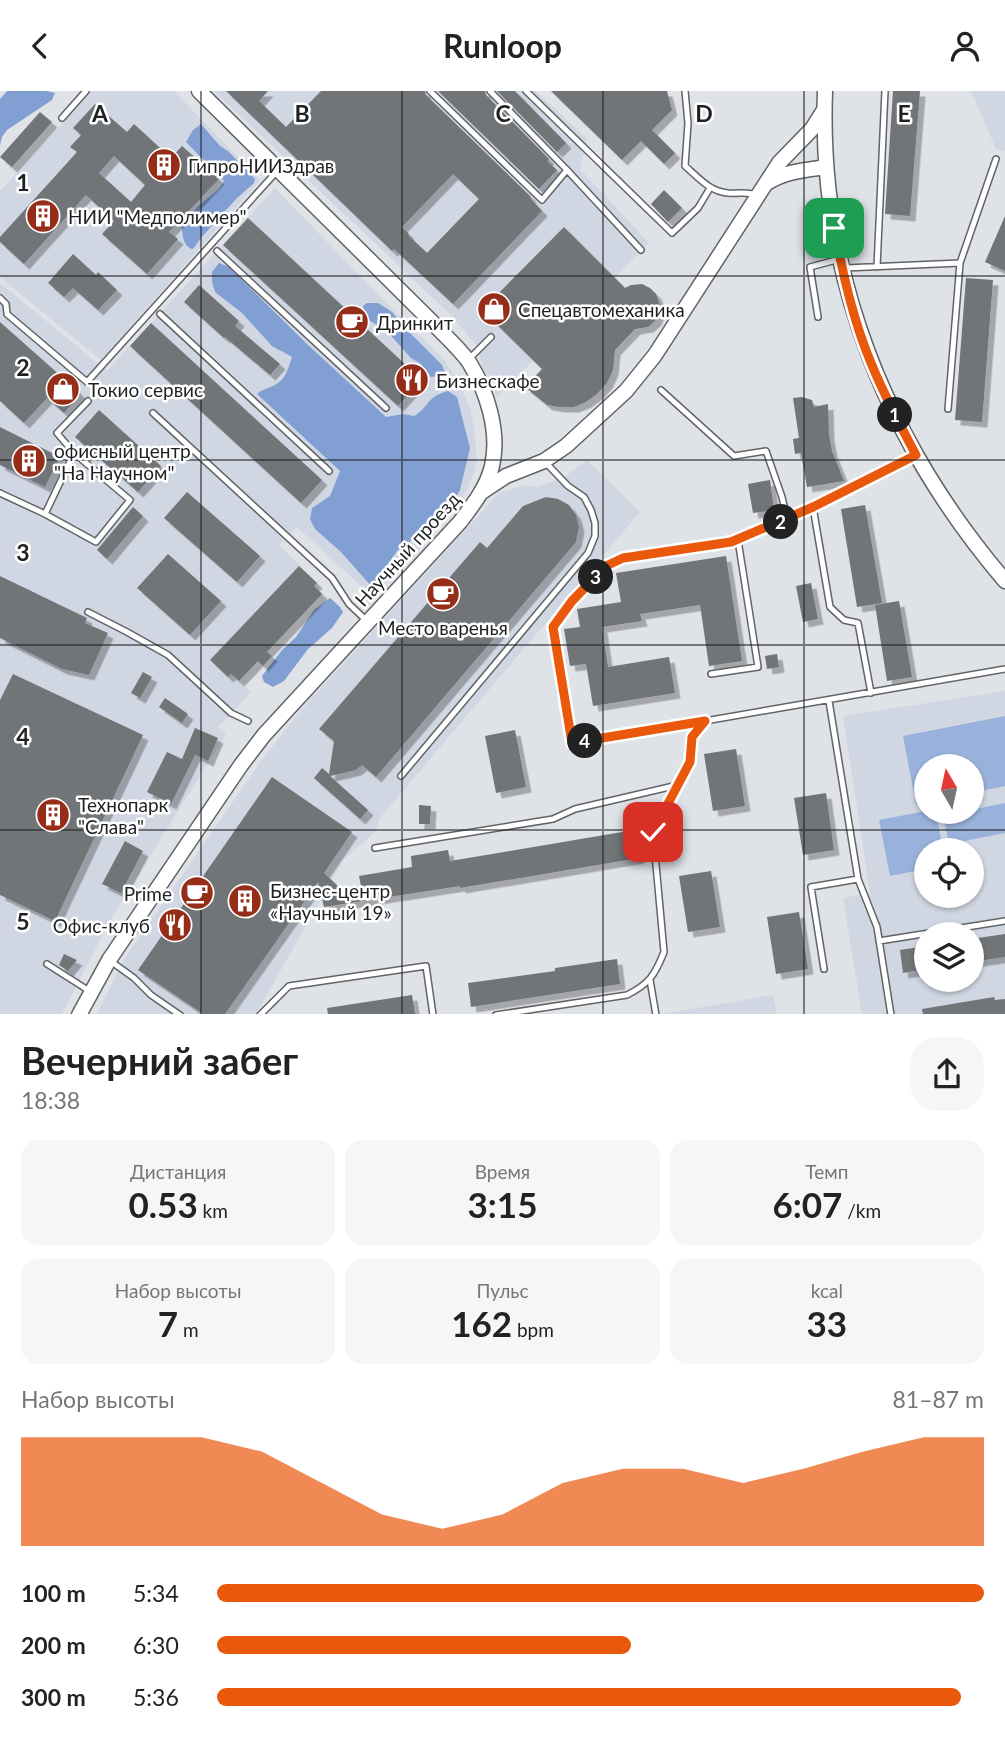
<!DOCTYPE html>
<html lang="ru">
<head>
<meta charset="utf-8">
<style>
	body { margin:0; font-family:Lato,sans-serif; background:#f6f6f6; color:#222; height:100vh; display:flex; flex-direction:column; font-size:26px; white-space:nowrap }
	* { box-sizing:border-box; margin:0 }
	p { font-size:23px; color:#767676 }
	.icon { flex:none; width:38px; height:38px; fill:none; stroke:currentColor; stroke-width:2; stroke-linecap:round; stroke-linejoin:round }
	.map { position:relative; height:923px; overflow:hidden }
	.drawer { display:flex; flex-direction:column; background:#fff; flex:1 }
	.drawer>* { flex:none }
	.needle { width:46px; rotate:351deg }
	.controls { position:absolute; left:914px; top:663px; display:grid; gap:14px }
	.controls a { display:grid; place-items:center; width:70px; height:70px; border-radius:50%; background:#fff; box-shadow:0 2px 5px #0004; font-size:35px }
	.pin { position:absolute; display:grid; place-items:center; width:60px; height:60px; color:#fff; margin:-30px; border-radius:14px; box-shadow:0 4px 10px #0006 }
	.km { position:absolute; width:35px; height:35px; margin:-18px; border-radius:50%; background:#222; color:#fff; font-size:19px; line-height:35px; text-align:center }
	.round { display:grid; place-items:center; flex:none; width:74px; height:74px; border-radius:28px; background:#f6f6f6 }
	.overview { display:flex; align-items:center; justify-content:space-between; height:119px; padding:0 21px }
	h1 { font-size:38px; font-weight:700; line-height:52px }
	.figures { display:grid; grid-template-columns:repeat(3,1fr); gap:10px; height:119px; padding:7px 21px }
	.figures div { display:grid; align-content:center; border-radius:18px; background:#f6f6f6; text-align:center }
	.figures b { font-size:35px; font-weight:700 }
	.figures small { font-size:19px; font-weight:400 }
	.figures p { font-size:19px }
	.chart { height:196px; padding:14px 21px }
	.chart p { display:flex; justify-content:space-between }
	.chart svg { width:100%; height:126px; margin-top:7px; fill:#ea580c; opacity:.7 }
	ul { padding:0 21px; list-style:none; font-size:23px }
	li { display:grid; grid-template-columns:112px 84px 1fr; align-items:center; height:52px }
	li i { height:18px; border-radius:9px; background:#ea580c }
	header { display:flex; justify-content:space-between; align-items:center; height:91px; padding:0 21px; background:#fff; font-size:32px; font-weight:700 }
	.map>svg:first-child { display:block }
	.built { fill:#d0d7e2; fill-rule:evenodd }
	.green { fill:#99b2db }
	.forest { fill:#819fd2 }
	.building { fill:#717478; fill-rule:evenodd; filter:url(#shadow) }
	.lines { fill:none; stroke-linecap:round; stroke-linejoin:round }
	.lane-casing { stroke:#616367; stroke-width:8 }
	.secondary-casing { stroke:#616367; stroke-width:17 }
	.lane { stroke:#fff; stroke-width:5 }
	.secondary { stroke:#fff; stroke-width:14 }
	.route-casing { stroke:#fff; stroke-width:14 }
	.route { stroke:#ea580c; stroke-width:9 }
	.grid { fill:none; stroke:#1f2022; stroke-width:2; stroke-opacity:0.55 }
	.labels { text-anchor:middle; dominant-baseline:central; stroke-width:5; stroke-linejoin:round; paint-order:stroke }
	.poi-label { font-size:19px; fill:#1f2022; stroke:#fff; text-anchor:start }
	.street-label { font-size:19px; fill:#1f2022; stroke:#fff }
	.grid-label { font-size:23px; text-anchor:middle; font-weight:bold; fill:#1f2022; stroke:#fff; stroke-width:5; stroke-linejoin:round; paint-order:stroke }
</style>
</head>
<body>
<header><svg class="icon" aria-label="back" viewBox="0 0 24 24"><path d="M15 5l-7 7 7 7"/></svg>Runloop<svg class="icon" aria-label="person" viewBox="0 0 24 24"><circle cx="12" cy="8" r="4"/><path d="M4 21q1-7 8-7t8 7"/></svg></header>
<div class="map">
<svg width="1005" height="924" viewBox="0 0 1005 924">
	<defs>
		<filter id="shadow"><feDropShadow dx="5.5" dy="5.5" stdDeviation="0" flood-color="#0004"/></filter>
	</defs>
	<rect width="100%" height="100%" fill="#dfe2e6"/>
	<path class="built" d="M 92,0 L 174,0 L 260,89 L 101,269 L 0,186 L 0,100 Z
		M 214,0 L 536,0 L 587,48 L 580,78 L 649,152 L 497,306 L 481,271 L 479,258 L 453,226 Z
		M 971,0 L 1005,0 L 1005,60 L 996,58 Z
		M 275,97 L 393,219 L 444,269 L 458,290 L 470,317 L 474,336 L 477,369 L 474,381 L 467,399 L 455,417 L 373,506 L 297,436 L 279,454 L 317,492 L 314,495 L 322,503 L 267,560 L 272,565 L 263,575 L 258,570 L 239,590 L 251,601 L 218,636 L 226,643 L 111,828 L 62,923 L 0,923 L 0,192 L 107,280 Z
		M 587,369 L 640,421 L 379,728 L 375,741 L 343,769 L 256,923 L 96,924 L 125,867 L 261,670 L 302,618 L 499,402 L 525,394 L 537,396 L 563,387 Z
		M 1005,600 L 1005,923 L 862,923 L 843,807 L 870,802 L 843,625 ZM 926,676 L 971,676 L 971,721 L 926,721 ZM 926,760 L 971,760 L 971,805 L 926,805 ZM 926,844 L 971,844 L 971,889 L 926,889 Z
		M 773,904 L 777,923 L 663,923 Z"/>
	<path class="green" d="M 1005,625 L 1005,695 L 971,702 L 971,676 L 926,676 L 926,711 L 916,713 L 903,645 Z
		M 1005,712 L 1005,742 L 949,753 L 943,724 L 959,721 L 971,721 L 971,719 Z
		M 926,720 L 936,721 L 943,759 L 926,760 L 926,778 L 890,785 L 879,729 Z"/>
	<path class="forest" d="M 7,0 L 47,0 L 55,2 L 52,9 L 7,39 L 2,46 L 0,54 L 0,8 Z
		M 201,33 L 220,55 L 228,60 L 255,88 L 254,92 L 236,108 L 201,147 L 193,158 C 184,157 182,144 182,136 L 197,116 L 219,98 L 224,90 L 186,51 L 193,39 Z
		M 219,172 L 229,176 L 307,253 L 386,326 L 403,323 L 414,325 C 431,315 425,306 448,300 L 457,306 L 470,357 L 460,399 L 455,408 L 429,430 L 415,447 L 397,460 L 372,496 L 341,461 L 315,438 L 310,428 L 312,417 L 330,405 L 340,380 L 257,303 C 263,298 267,298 273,295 C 286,289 288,278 292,266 L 272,255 L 242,222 L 215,201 L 212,191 L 212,181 Z
		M 367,212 L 378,212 L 392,221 L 405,237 L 442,274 L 446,284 L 431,286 L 421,273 L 411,267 L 385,238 L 370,230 L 364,221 L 363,215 Z
		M 330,507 L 340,516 L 343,521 L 332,537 L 308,558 L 284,590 L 273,596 L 264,591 L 262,585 L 282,559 L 296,546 L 314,519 Z"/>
	<path class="building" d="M 226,0 L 268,0 L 259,10 L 286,36 L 321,0 L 425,0 L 426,4 L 531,106 L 530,107 L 542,120 L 453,213 L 394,158 L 392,160 ZM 453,83 L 479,108 L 427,162 L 408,144 L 409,143 L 402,136 Z
		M 438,0 L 485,0 L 486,4 L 549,68 L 547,70 L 557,79 L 539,98 Z
		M 497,0 L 515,0 L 566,52 L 557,61 Z
		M 551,0 L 667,0 L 672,19 L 652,39 L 675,62 L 664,73 L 641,50 L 622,69 Z
		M 893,0 L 920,0 L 910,125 L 885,123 Z
		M 95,13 L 127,41 L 134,33 L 171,67 L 182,55 L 219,88 L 169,141 L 178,148 L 147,183 L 102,143 L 114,130 L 86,104 L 24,173 L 0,151 L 0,146 L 77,61 L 70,56 L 81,44 L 73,37 ZM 114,65 L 145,94 L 131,111 L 99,82 Z
		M 40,21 L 52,31 L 12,76 L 0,66 Z
		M 664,99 L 682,117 L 668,131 L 651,113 Z
		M 1005,125 L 1005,180 L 985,171 Z
		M 248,127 L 422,289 L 398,315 L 223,154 Z
		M 564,136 L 625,197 L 631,194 L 642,193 L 650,197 L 656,203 L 659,211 L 659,221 L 656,229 L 648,236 L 635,238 L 615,259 L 613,279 L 607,292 L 597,303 L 586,311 L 574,316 L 560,316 L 547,314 L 525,296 L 542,278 L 482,219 Z
		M 73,163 L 96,184 L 98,181 L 117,199 L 98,219 L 73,197 L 64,206 L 48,192 Z
		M 966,187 L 993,189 L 982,331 L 955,329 Z
		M 199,194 L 239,230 L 235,235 L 280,273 L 270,284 L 225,246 L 224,247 L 184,211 Z
		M 0,231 L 81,303 L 64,322 L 47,307 L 24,332 L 0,310 Z
		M 151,232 L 322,389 L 301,412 L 130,255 Z
		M 802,306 L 812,309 L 814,316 L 828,313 L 829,344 L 832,360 L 844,390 L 807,396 L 801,362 L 795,363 L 793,348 L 799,347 L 793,307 Z
		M 99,319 L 161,375 L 138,401 L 75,346 Z
		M 0,336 L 60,366 L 45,396 L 0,374 Z
		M 770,389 L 774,419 L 753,422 L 748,393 Z
		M 187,401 L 260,465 L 237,491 L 164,427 Z
		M 546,406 L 558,408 L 569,414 L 576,424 L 579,436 L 576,451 L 376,686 L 362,674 L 356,679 L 330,685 L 368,719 L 360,728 L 314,687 L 322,677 L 329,683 L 334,650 L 319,638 L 480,451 L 487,457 L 523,415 Z
		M 865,414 L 882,512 L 857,516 L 841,418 Z
		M 133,416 L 143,425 L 107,468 L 97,459 Z
		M 168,463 L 221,510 L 190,544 L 137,497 Z
		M 726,465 L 742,570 L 709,575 L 700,514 L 640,523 L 642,530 L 602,536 L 608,576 L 669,566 L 675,602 L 593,615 L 586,573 L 570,575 L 564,538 L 580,536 L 577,518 L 621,511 L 616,482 Z
		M 299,475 L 317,492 L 314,495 L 322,503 L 267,561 L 272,565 L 263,575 L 258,570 L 239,590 L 231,583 L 228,586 L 210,569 Z
		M 0,485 L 87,527 L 85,532 L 108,542 L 89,584 L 62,578 L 0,547 Z
		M 811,492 L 818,528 L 803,531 L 796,495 Z
		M 899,510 L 912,586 L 887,590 L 875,514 Z
		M 777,563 L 779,576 L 767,578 L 765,565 Z
		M 143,581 L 152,586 L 140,607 L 131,602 Z
		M 13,583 L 143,644 L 55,830 L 0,804 L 0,609 Z
		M 165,607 L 188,623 L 182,632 L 159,616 Z
		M 195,637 L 218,647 L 208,670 L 195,664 L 171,713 L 147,701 L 167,661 L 182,668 Z
		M 515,639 L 526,696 L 496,702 L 485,645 Z
		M 736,658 L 745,715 L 713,720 L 704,663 Z
		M 272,686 L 352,741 L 324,782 L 341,798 L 361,795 L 359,785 L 412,776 L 411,765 L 448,759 L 450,770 L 634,739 L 639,767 L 460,797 L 460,795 L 324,816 L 318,791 L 225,923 L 203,923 L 138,879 Z
		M 826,702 L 834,759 L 803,764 L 794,707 Z
		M 419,714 L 431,715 L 430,733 L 419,733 Z
		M 125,750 L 143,760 L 121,802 L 102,793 Z
		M 711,780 L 720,836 L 688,841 L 679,785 Z
		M 799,821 L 808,878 L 776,883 L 767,826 Z
		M 1005,843 L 1005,866 L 971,871 L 971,848 Z
		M 926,855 L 926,878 L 903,882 L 900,859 Z
		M 64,863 L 77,869 L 68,880 L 59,874 Z
		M 617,868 L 620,893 L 471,916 L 468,892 L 555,880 L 555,877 Z
		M 412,904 L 415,923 L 328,923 L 327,917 Z
		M 994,906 L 995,909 L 1005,908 L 1005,923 L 923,923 L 922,918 Z"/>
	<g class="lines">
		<g class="lane-casing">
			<path id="lane" d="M 430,0 L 542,109 L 567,79
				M 490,0 L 567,79 L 641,159
				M 526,0 L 672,142 L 698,117 L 710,97
				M 685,0 L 688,32 L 685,75 C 699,87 709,100 728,102 C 741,103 743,100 757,104
				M 62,27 L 86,0
				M 217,160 L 386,317
				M 877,176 L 885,0
				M 845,177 L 960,172 L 996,68
				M 0,207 L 6,213 L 7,223 L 87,291 L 278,79
				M 160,223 L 329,380
				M 818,226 L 810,176 L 840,168
				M 470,267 L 491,246
				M 661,299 L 734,365 L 766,360 L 782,406 L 787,428
				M 948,318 L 960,172
				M 153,322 L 332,487 L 349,513 L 367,530
				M 0,402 L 45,423 L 96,451 L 130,409 L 74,362
				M 45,423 L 74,362 L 57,342 L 88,310
				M 88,521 L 127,541 L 168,564 L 231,622 L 248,630
				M 711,583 L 758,576 L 738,449
				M 871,602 L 858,532 L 844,529 L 830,516 L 813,416 L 916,364
				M 705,630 L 572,652 L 553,536 L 572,510 L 606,476 L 623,467 L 731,451 L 813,416
				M 401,685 L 588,462 L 595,445 L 595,432 L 591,419 L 584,406 L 568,395 L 546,372
				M 375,757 L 553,728 L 575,718 L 678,694
				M 858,788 L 877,836 L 891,924
				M 879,850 L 1005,830
				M 109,869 L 134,887 L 151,904 L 180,924
				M 47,873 L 91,901
				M 824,878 L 811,796 L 858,788 L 829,610
				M 650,889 L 656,924
				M 260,924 L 289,895 L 426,875 L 433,924
				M 496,924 L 627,904 C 649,893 655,884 664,861 L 653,741 L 690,671 L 692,646 L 705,630 L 1005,578"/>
		</g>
		<g class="secondary-casing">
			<path id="secondary" d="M 825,0 C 818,184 887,351 1005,490
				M 767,92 C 785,80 806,79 826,76
				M 482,401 L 506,385 L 544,370 L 566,355 L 626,300 L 655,264 L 779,72 L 812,38 L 824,19
				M 79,924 L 109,869 L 241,674 L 264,644 L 460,431 C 473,414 487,396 492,375 C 500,341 487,300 469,271 C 459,257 444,244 432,231 L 199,0"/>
		</g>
		<use href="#lane" class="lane"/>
		<use href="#secondary" class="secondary"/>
	</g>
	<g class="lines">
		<g class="route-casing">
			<path id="route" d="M 653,741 L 690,671 L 692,646 L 705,630 L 572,652 L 553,536 L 572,510 L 606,475 L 623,467 L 731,451 L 813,416 L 916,364 C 900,334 884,304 871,272 C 853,229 843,183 834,137"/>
		</g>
		<use href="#route" class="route"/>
	</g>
	<path class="grid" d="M 201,0 L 201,924M 402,0 L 402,924M 603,0 L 603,924M 804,0 L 804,924M 0,185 L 1005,185M 0,369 L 1005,369M 0,554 L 1005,554M 0,739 L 1005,739"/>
	<defs>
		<g id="building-disc" transform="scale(1.75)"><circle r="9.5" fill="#962d18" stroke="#fff"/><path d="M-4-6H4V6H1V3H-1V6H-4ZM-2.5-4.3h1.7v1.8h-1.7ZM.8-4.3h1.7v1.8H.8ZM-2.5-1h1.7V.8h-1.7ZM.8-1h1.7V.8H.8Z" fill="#fff"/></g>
		<g id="shop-disc" transform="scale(1.75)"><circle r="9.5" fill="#962d18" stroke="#fff"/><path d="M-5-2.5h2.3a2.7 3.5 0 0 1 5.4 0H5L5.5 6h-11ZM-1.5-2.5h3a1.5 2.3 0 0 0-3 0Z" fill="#fff"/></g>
		<g id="cafe-disc" transform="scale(1.75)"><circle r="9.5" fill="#962d18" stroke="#fff"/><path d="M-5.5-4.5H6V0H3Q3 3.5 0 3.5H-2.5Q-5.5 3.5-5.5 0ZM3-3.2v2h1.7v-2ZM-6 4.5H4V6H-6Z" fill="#fff"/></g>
		<g id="restaurant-disc" transform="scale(1.75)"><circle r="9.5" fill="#962d18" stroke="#fff"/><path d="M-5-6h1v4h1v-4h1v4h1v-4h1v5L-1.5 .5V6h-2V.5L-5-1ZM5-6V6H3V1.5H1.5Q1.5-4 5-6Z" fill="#fff"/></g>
	</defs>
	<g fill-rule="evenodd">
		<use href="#building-disc" x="164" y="74"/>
		<use href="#building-disc" x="43" y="125"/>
		<use href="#shop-disc" x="494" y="218"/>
		<use href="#cafe-disc" x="352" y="231"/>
		<use href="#restaurant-disc" x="412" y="289"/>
		<use href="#shop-disc" x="63" y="298"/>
		<use href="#building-disc" x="29" y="370"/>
		<use href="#cafe-disc" x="443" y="503"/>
		<use href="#building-disc" x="53" y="724"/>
		<use href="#cafe-disc" x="197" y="802"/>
		<use href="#building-disc" x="245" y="810"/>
		<use href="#restaurant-disc" x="175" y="834"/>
	</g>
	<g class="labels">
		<g class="poi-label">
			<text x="188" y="74">ГипроНИИЗдрав</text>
			<text x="68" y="125">НИИ "Медполимер"</text>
			<text x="518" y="218">Спецавтомеханика</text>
			<text x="376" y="231">Дринкит</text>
			<text x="436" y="289">Бизнескафе</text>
			<text x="88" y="298">Токио сервис</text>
			<text x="54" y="359">офисный центр<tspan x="54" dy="22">"На Научном"</tspan></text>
			<text x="443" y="536" text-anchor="middle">Место варенья</text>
			<text x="78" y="713">Технопарк<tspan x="78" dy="22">"Слава"</tspan></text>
			<text x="270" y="799">Бизнес-центр<tspan x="270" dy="22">«Научный 19»</tspan></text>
			<text x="172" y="802" text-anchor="end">Prime</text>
			<text x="150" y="834" text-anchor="end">Офис-клуб</text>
		</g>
		<g class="street-label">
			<text transform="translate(407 458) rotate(-48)">Научный проезд</text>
		</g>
	</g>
	<g class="grid-label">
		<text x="100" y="31">A</text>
		<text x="302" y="31">B</text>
		<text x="503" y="31">C</text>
		<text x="704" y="31">D</text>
		<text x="904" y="31">E</text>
		<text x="23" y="100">1</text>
		<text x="23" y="285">2</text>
		<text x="23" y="470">3</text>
		<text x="23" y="654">4</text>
		<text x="23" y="839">5</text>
	</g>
</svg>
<div class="controls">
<a><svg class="needle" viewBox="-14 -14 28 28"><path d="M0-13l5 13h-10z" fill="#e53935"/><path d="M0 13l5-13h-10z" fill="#767676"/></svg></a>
<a><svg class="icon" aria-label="locate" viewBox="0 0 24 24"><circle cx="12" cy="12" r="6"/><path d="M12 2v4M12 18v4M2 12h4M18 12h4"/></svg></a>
<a><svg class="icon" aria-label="layers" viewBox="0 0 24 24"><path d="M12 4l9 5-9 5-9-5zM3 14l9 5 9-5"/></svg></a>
</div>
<div class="pin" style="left:834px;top:137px;background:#1e9e55"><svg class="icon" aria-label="arrive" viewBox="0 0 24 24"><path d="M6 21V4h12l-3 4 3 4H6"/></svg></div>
<div class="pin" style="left:653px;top:741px;background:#d93025"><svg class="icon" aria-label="check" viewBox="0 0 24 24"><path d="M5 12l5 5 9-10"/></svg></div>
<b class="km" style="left:895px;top:324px">1</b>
<b class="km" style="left:781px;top:431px">2</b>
<b class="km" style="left:596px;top:486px">3</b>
<b class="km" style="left:585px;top:650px">4</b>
</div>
<section class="drawer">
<div class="overview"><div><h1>Вечерний забег</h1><p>18:38</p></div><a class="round"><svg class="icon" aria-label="share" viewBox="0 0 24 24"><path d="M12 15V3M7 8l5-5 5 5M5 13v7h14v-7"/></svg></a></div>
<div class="figures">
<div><p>Дистанция</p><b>0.53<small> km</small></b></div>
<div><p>Время</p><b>3:15</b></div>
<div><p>Темп</p><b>6:07<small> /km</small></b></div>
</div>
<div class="figures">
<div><p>Набор высоты</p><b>7<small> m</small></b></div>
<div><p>Пульс</p><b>162<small> bpm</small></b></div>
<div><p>kcal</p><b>33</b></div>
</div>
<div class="chart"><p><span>Набор высоты</span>81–87 m</p>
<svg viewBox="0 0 160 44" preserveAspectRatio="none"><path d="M0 44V6L10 6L20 6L30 6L40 11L50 22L60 33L70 38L80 33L90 22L100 17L110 17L120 22L130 17L140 11L150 6L160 6V44z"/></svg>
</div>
<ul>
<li><b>100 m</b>5:34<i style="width:100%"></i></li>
<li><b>200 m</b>6:30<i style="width:54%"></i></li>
<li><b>300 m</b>5:36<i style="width:97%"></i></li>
</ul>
</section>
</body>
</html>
